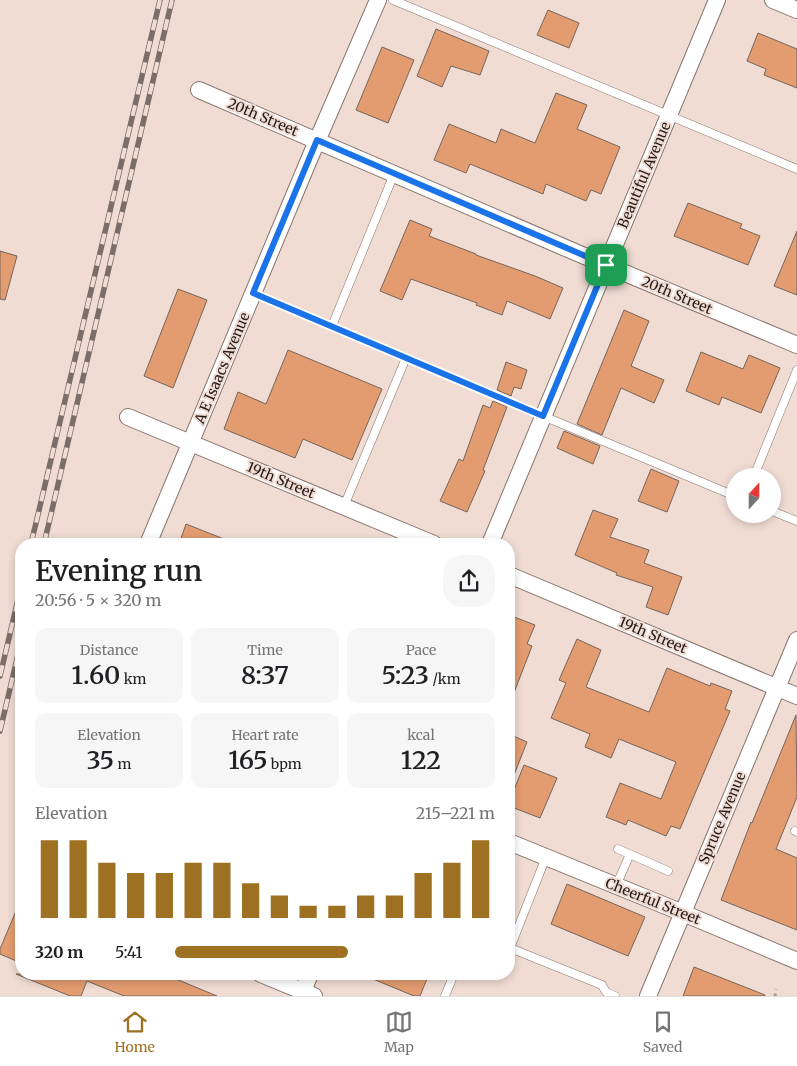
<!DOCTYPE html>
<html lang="en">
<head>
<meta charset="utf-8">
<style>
	body { margin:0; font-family:Merriweather,serif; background:#f6f6f6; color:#202124; height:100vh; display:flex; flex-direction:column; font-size:19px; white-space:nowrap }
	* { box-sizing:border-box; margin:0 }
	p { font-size:16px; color:#757577 }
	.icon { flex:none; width:28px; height:28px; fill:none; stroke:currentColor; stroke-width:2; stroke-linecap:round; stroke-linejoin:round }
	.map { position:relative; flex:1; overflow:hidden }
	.details { position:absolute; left:15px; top:538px; width:500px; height:442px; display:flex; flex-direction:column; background:#fff; border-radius:20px; box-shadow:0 2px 8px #0003 }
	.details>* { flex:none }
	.needle { width:32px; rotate:21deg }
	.controls { position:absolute; left:726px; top:468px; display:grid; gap:10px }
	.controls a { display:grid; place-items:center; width:55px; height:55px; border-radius:50%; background:#fff; box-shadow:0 2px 8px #0003; font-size:25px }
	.pin { position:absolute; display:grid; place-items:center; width:42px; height:42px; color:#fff; margin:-21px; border-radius:10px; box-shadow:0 2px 8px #0006 }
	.round { display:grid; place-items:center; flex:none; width:52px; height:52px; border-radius:20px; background:#f6f6f6 }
	.headline { display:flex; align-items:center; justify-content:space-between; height:85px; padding:0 20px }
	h1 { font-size:28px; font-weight:600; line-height:38px }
	.metrics { display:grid; grid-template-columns:repeat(3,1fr); gap:8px; height:85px; padding:5px 20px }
	.metrics div { display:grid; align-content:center; border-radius:12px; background:#f6f6f6; text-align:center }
	.metrics b { font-size:25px; font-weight:600 }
	.metrics small { font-size:14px; font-weight:400 }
	.metrics p { font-size:14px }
	.chart { height:140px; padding:10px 20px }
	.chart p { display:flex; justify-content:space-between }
	.chart svg { width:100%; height:90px; margin-top:5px; stroke:#9e7021; stroke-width:6 }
	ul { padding:0 20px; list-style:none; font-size:16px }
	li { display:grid; grid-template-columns:80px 60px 1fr; align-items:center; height:38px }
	li i { height:12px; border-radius:6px; background:#9e7021 }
	.tabs { display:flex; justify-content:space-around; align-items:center; height:70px; border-top:1px solid #e0e0e0; background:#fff; font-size:14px; color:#757577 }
	.tabs a { display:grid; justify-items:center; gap:2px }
	.tabs .active { color:#9e7021 }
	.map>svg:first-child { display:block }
	.building { fill:#e39c6f; stroke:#75655c }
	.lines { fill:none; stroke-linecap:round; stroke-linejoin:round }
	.lane-casing { stroke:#86746c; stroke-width:9 }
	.street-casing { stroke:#86746c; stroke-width:18 }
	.path { stroke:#a5958f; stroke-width:3; stroke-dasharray:2.5 4; stroke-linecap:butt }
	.lane { stroke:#fff; stroke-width:8 }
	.street { stroke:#fff; stroke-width:16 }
	.rail-casing { stroke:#7b6d68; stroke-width:5.5 }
	.rail { stroke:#f0dcd3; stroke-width:4; stroke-dasharray:11; stroke-linecap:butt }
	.route-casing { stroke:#fff; stroke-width:10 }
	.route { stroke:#1a73e8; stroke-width:6 }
	.labels { text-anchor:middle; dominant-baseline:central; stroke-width:4; stroke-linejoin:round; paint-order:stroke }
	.street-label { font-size:14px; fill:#231b18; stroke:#f0dcd3 }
</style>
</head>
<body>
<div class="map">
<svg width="797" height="996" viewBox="0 0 797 996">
	<rect width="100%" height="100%" fill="#f0dcd3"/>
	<path class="building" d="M 548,10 L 579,23 L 569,48 L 537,35 Z
		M 436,29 L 489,51 L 480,75 L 451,66 L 442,87 L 417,76 Z
		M 758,33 L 797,49 L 797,88 L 764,75 L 766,69 L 747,61 Z
		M 382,47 L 414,60 L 388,123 L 356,110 Z
		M 556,93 L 587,105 L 577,129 L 620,147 L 601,194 L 591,190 L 586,201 L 546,184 L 543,194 L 470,164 L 466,173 L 434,160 L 449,124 L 496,143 L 501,129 L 535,143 Z
		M 688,203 L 742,224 L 740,228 L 760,236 L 748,265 L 674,236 Z
		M 410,220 L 432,229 L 429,236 L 476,254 L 476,255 L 535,276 L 563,288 L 550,319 L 507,301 L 502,315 L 476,305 L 477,303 L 411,279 L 402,300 L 380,291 Z
		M 797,231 L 797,295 L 774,286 Z
		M 0,251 L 17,256 L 5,300 L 0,299 Z
		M 178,289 L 207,300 L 173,388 L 144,376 Z
		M 624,310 L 649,321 L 631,366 L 664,380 L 654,403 L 621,388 L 602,435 L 577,424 Z
		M 288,350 L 382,389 L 352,460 L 303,439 L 295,458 L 224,429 L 238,392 L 266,404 Z
		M 701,352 L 743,369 L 749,355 L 780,368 L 761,413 L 722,397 L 719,405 L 686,391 Z
		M 506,362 L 527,370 L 521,389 L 514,387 L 511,396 L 497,390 Z
		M 493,401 L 507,407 L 483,470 L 485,471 L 467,512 L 440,501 L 459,459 L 463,461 L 483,405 L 490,408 Z
		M 564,431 L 600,446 L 593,464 L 557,448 Z
		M 651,469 L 679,481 L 667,512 L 638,501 Z
		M 593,510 L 618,519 L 610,537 L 649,550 L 644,563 L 682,577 L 668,615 L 646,607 L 653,587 L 616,575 L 617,573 L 575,555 Z
		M 186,524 L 234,543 L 234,544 L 179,544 Z
		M 509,615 L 535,625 L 527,644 L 532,646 L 510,703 Z
		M 577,639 L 601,650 L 586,687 L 649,712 L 667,668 L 710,686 L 711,683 L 732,691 L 725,709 L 730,711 L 680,829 L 671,826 L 666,836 L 628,820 L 626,825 L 606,817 L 620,783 L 661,799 L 676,762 L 619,739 L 611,758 L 585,747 L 590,734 L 551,718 L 566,683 L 559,680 Z
		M 796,715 L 797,797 L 776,849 L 797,858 L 797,930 L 721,900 L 751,822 L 752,823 Z
		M 509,734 L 527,742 L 510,785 L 509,784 Z
		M 524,765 L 557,778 L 540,818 L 509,806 L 509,802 Z
		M 567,884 L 645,917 L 628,956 L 551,924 Z
		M 21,899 L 21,963 L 0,954 L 0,949 Z
		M 694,967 L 765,995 L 765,996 L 683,996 Z
		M 16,974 L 178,974 L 176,979 L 217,996 L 124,996 L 87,981 L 81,996 L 70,996 Z
		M 361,974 L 429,974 L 420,996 L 414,996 Z"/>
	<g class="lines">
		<g class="lane-casing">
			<path id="lane" d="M 393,0 L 797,169
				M 253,293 L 543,416 L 735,496
				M 332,326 L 394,174
				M 754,476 L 797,370
				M 344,506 L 406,358
				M 772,511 L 797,521
				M 795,831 L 797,832
				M 618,849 L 668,871
				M 546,857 L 510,948 L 602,985 L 606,992 L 615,996
				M 616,886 L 630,854
				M 445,996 L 454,974"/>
		</g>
		<g class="street-casing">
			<path id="street" d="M 773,0 L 797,10
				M 199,90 L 589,258 L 797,345
				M 128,417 L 434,544
				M 148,544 L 311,155 L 378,0
				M 490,544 L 717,0
				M 509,575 L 797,696
				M 509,842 L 683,913 L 797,961
				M 261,974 L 314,996
				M 303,991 L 310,974
				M 648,996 L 797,640"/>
		</g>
		<path class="path" d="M 775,996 L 776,989"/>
		<use href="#lane" class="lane"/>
		<use href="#street" class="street"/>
		<g class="rail-casing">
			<path id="rail" d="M 31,544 L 160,0
				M 44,544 L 172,0
				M 0,676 L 21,587
				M 0,731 L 21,642"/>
		</g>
		<use href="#rail" class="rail"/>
	</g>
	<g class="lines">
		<g class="route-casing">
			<path id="route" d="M 317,140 L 606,265 L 543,416 L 253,293 Z"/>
		</g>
		<use href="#route" class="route"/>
	</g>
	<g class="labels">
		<g class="street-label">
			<text transform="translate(263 117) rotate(23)">20th Street</text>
			<text transform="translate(644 175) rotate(-67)">Beautiful Avenue</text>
			<text transform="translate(677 295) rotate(23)">20th Street</text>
			<text transform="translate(222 368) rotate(-67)">A E Isaacs Avenue</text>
			<text transform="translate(281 480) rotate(23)">19th Street</text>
			<text transform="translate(653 635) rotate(23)">19th Street</text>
			<text transform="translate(722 818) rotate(-67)">Spruce Avenue</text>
			<text transform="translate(653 901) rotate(22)">Cheerful Street</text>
		</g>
	</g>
</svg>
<div class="controls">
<a><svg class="needle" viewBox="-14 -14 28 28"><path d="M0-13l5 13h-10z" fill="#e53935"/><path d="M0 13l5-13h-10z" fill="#757577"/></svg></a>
</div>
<div class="pin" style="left:606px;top:265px;background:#1e9e55"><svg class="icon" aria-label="arrive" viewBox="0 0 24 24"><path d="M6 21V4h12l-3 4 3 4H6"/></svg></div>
<section class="details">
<div class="headline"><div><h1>Evening run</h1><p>20:56 · 5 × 320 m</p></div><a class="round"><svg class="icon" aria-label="share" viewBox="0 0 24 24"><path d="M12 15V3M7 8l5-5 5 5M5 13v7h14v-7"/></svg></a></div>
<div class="metrics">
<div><p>Distance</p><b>1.60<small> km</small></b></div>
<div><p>Time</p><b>8:37</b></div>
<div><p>Pace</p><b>5:23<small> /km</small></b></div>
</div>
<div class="metrics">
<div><p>Elevation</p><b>35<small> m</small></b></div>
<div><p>Heart rate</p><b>165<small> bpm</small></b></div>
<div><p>kcal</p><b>122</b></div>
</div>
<div class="chart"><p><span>Elevation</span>215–221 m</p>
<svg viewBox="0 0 160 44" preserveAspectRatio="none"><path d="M5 44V6M15 44V6M25 44V17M35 44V22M45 44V22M55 44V17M65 44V17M75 44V27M85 44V33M95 44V38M105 44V38M115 44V33M125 44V33M135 44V22M145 44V17M155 44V6"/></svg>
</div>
<ul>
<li><b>320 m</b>5:41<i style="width:54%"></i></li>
</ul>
</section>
</div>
<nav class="tabs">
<a class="active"><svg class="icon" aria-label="home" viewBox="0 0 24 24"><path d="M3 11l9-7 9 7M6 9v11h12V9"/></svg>Home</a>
<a><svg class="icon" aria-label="map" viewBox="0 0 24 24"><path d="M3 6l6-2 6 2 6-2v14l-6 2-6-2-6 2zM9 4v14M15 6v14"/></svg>Map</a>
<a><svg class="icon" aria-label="saved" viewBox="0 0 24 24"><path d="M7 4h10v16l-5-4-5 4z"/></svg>Saved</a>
</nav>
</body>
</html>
